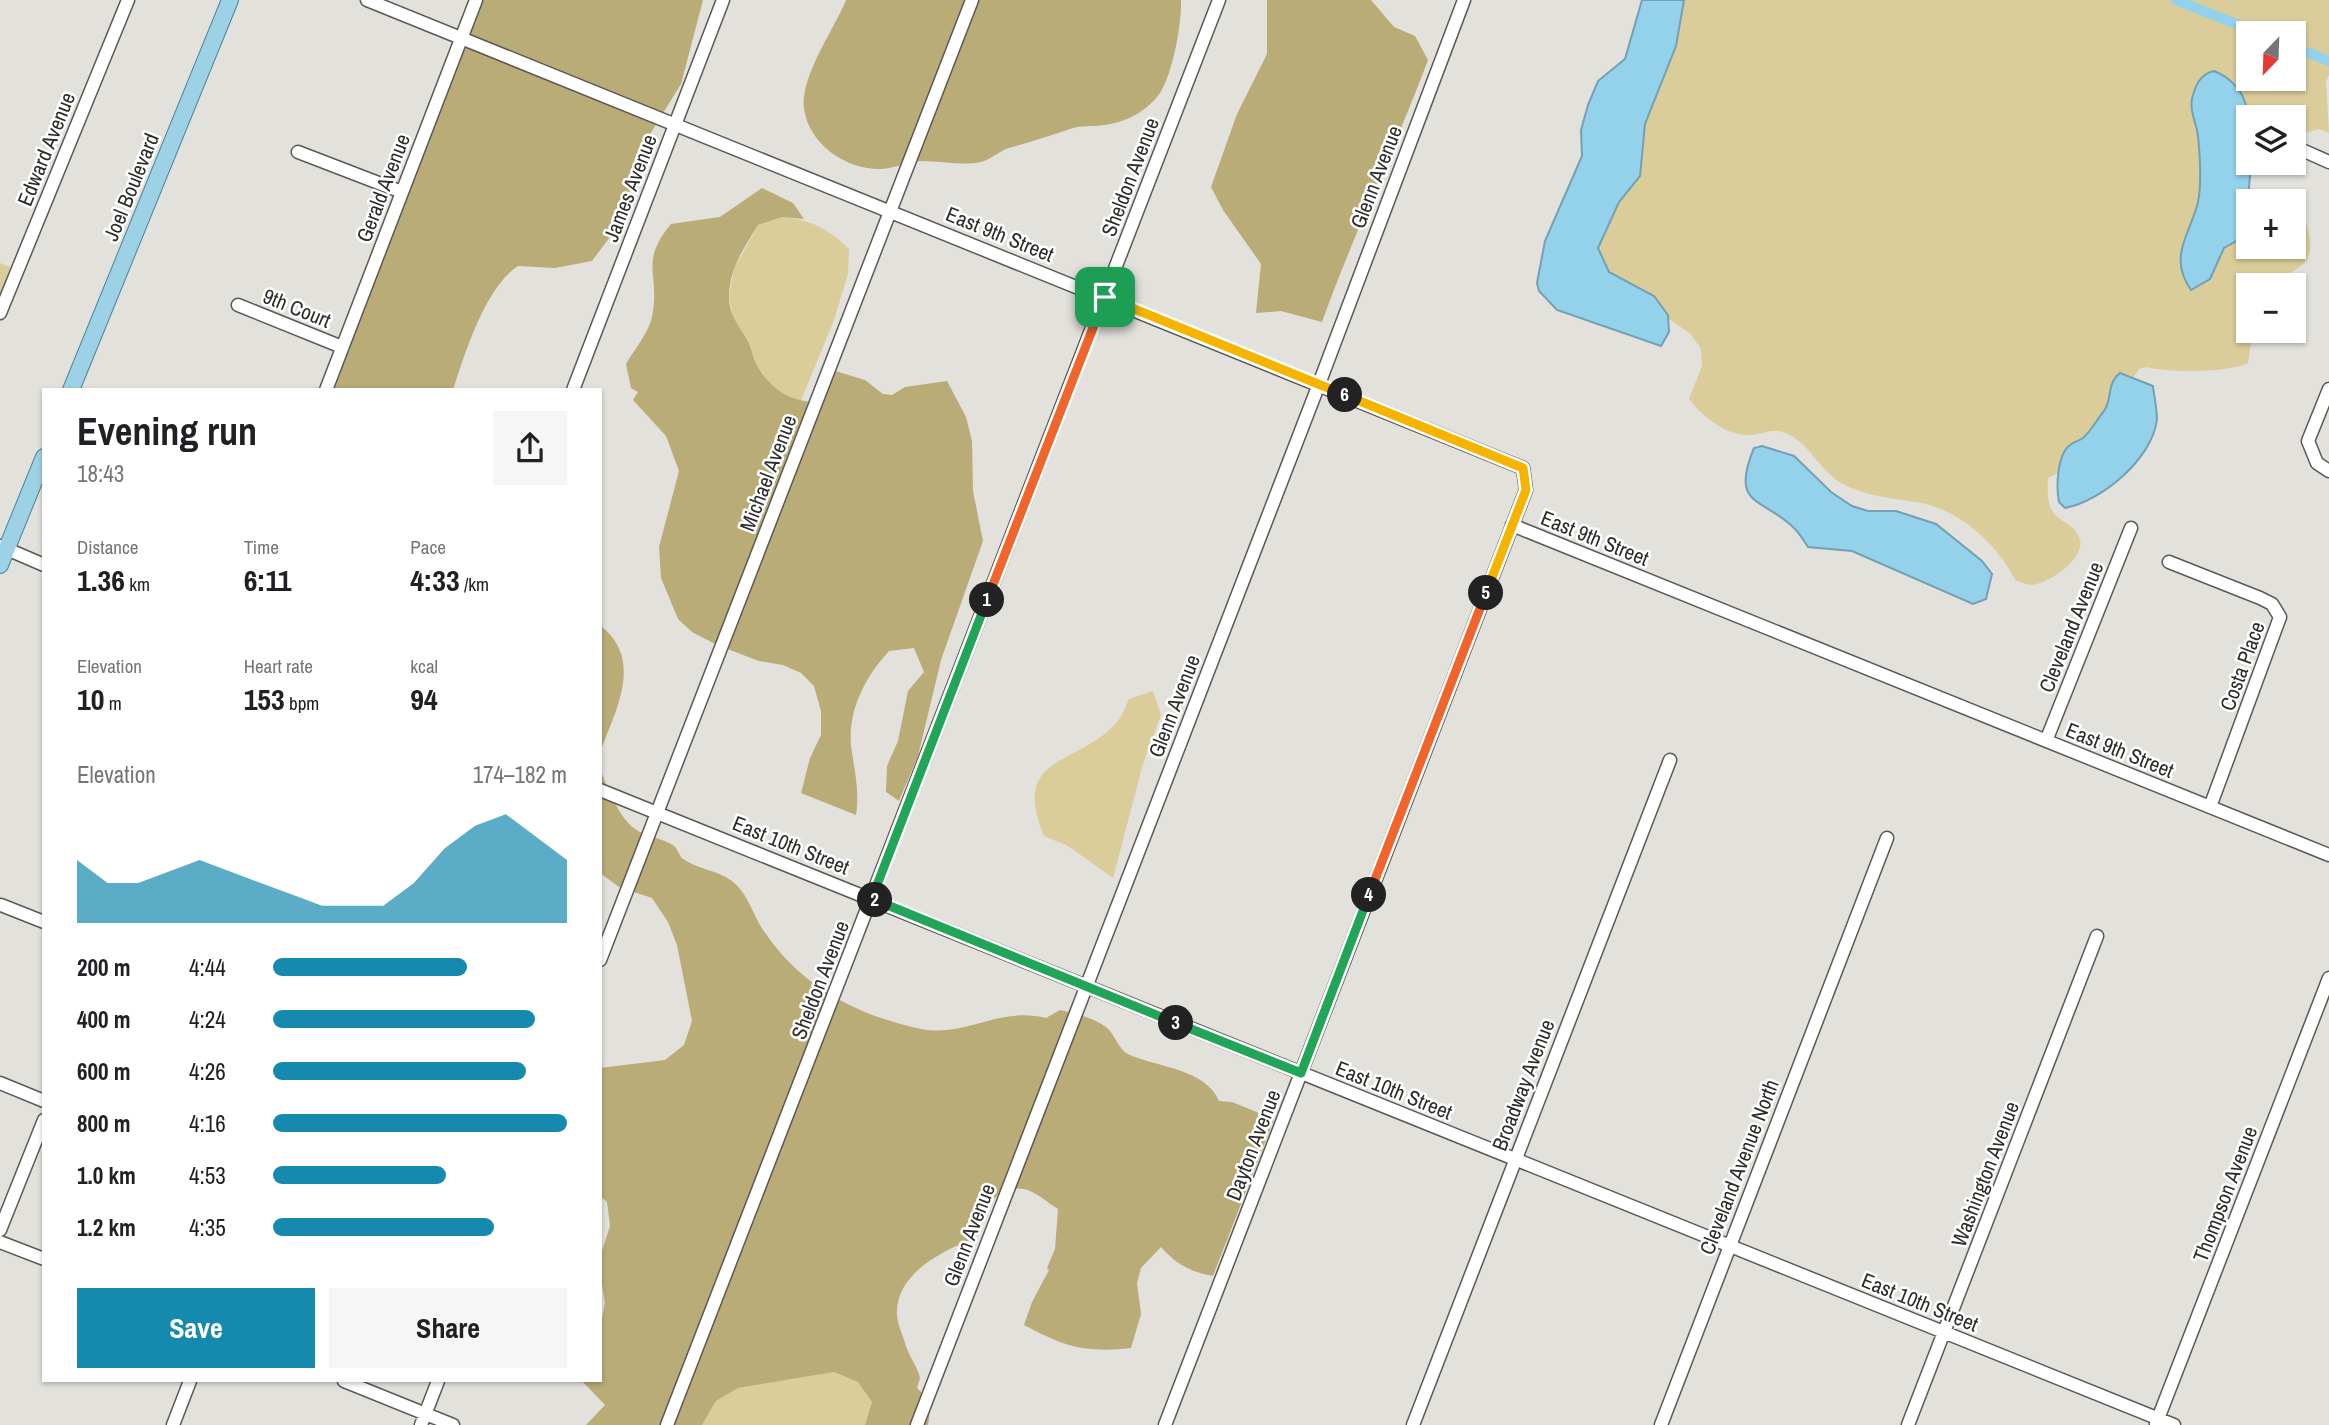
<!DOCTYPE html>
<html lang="en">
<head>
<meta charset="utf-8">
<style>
	body { margin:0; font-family:"Archivo Narrow",sans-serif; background:#f6f6f6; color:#202124; height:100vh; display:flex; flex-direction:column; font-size:26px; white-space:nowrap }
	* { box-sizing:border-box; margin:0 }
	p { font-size:23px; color:#757577 }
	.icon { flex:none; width:38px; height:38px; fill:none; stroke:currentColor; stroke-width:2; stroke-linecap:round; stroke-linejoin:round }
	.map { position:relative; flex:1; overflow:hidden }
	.panel { position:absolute; left:42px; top:388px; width:560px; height:994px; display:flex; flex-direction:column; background:#fff; border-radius:0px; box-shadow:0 2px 5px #0004 }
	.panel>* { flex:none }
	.needle { width:46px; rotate:203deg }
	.buttons { position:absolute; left:2236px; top:21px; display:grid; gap:14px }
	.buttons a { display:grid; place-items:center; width:70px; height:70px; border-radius:0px; background:#fff; box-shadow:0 2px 5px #0004; font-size:35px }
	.pin { position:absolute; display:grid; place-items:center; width:60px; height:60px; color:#fff; margin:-30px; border-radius:14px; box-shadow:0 4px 10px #0006 }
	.km { position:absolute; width:35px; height:35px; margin:-18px; border-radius:50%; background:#222; color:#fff; font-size:19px; line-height:35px; text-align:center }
	.round { display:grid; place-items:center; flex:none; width:74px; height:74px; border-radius:0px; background:#f6f6f6 }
	.overview { display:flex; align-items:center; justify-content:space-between; height:119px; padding:0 35px }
	h1 { font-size:38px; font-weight:700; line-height:52px }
	.metrics { display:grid; grid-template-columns:repeat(3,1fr); gap:10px; height:119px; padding:7px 35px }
	.metrics div { display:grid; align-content:center }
	.metrics b { font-size:30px; font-weight:700 }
	.metrics small { font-size:19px; font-weight:400 }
	.metrics p { font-size:19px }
	.chart { height:196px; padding:14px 35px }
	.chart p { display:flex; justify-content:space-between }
	.chart svg { width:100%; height:126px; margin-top:7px; fill:#168aae; opacity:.7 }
	.primary-button { display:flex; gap:14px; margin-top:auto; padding:14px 35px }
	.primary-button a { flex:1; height:80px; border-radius:0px; background:#168aae; color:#fff; font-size:28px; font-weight:700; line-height:80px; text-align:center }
	.primary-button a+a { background:#f6f6f6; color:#202124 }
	ul { padding:0 35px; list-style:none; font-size:23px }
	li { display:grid; grid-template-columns:112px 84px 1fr; align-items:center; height:52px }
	li i { height:18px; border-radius:9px; background:#168aae }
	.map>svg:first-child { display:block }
	.green { fill:#dacd9a; fill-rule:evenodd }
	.forest { fill:#b9ac77 }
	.water { fill:#94d2ec; stroke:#74a0b2; stroke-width:2 }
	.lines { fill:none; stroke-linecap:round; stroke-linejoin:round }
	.canal { stroke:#94d2ec; stroke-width:10 }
	.minor-casing { stroke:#5a5955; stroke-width:15 }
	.major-casing { stroke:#4a8398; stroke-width:18 }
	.minor { stroke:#fff; stroke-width:12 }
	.major { stroke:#9dd1e5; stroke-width:16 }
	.split-1-casing { stroke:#fff; stroke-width:14 }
	.split-2-casing { stroke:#fff; stroke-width:14 }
	.split-3-casing { stroke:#fff; stroke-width:14 }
	.split-4-casing { stroke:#fff; stroke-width:14 }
	.split-5-casing { stroke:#fff; stroke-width:14 }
	.split-6-casing { stroke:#fff; stroke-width:14 }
	.split-7-casing { stroke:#fff; stroke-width:14 }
	.split-1 { stroke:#f0652b; stroke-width:9 }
	.split-2 { stroke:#22a559; stroke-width:9 }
	.split-3 { stroke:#22a559; stroke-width:9 }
	.split-4 { stroke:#22a559; stroke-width:9 }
	.split-5 { stroke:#f0652b; stroke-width:9 }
	.split-6 { stroke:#f5b400; stroke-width:9 }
	.split-7 { stroke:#f5b400; stroke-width:9 }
	.labels { text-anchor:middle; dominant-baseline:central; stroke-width:5; stroke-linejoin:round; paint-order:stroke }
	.street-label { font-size:21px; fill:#2b2b29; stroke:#fff }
</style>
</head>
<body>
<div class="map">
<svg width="2329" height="1425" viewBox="0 0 2329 1425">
	<rect width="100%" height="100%" fill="#e2e1dc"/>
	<path class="green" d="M 1684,0 L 2329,0 L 2329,75 L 2326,81 L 2329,133 L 2319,129 L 2294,136 L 2294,117 L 2257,117 L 2247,112 L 2236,83 L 2214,71 C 2203,77 2197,81 2193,94 C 2189,109 2197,122 2198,137 C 2200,156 2202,183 2198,202 C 2191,233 2168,256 2191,290 L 2210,279 L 2224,248 L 2240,239 L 2249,217 L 2249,247 L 2294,247 L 2294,203 L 2301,206 C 2313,244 2321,265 2275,278 C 2266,280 2258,285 2249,285 L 2242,307 L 2251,343 L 2248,363 C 2227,373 2170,373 2147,367 L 2139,369 L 2133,378 L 2121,373 L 2105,409 L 2085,437 L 2064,453 L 2060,472 L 2048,478 C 2044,531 2072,513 2080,540 C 2085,559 2048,584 2032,585 C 2028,585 2021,582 2016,581 C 1997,544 1959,508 1915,502 C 1891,498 1865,496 1843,484 C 1819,471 1810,442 1783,432 C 1773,428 1762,434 1752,435 C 1726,436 1704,418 1689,399 L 1702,366 L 1701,349 L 1691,334 L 1669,319 L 1654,296 L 1609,272 L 1598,248 L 1619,202 L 1640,176 L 1645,124 L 1676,46 ZM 2249,33 L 2294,33 L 2294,79 L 2249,79 Z
		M 782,217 C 811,220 828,228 849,249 L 848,274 L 834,320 L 800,403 L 770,385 L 756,363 L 747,340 L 733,319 L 729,295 L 734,269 L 758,225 Z
		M 0,263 L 12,268 L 0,296 Z
		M 1153,691 L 1161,715 L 1143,764 L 1113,878 L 1068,846 L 1044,836 C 1010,754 1077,767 1116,723 C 1122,717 1125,707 1129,699 Z
		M 834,1372 L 859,1382 L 872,1402 L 865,1425 L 702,1425 L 716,1401 L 738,1388 Z"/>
	<path class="forest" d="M 475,0 L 703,0 L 681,84 L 644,144 L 619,225 L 592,261 L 555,268 L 518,266 C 485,288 465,353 453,390 L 325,390 Z
		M 846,0 L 1181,0 C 1182,23 1172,80 1157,97 C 1141,116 1120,124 1096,126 C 1088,126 1078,126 1070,129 C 1050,136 1030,142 1009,148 C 999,151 992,159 981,162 C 962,166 942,161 922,161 C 909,162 895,168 881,169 C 846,170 809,144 804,109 C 800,76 834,30 846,0 Z
		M 1267,0 L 1371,0 L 1394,27 L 1415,36 L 1428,60 C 1395,148 1354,233 1322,322 L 1281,311 L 1256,313 L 1261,264 L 1223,210 L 1211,187 L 1237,114 L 1267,54 Z
		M 762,188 L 793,203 L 804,219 L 782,217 L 758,225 C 745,246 730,268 729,294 C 728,313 737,323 746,338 C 751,345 752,355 756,363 C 769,389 792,403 820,402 L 832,370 L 865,380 L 883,394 L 892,395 L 905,387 L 947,381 L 966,417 L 972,441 L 973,491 L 983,541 L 941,660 L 918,756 L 899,801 L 886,792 L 887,766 L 898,741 L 908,691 L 924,672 L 914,648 L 889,651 C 866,676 848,709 851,745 C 854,770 860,790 856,815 L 801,793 L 810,758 L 821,735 L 821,711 L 814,686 L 801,673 L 783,665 L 759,661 L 717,645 L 692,632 L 678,619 L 661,578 L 659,547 L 679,471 L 666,436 L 633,400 L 638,392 L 631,388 L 626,364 C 634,350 649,332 652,317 C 661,274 638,264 671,224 L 720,217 Z
		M 600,625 C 645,661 615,710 600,753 Z
		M 600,765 C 603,782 620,819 635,829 C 646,837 663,838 674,846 C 678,849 679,856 683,859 C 697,869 717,870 732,881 C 749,894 753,917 766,934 C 802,987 859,1016 921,1029 C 965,1038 999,1006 1046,1018 L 1060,1010 C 1074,1013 1094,1018 1106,1027 C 1115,1034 1119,1051 1130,1055 C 1157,1067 1206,1069 1219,1101 L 1232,1102 L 1274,1119 L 1213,1276 C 1190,1272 1176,1264 1161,1247 L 1141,1268 L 1137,1283 L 1141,1314 L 1131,1348 C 1085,1353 1065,1347 1024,1325 L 1032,1302 L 1049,1270 L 1047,1268 L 1055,1249 L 1058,1209 C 1048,1203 1035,1191 1024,1189 C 993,1184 980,1217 972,1239 C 941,1252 898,1273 897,1311 C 896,1321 902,1333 905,1343 C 908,1355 917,1365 920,1378 L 917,1388 C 930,1399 931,1408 928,1425 L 865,1425 L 872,1402 L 858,1382 L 834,1372 L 738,1388 L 716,1401 L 702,1425 L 586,1425 L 605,1405 L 582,1381 L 600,1381 L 600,1329 L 605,1303 L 601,1278 L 602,1251 L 610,1226 L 607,1202 L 600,1196 L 600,1068 L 665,1060 L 684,1045 L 692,1021 L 677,945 L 668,922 L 652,898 L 619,887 L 600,873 Z"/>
	<path class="water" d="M 1642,0 L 1684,0 L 1676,46 L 1645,124 L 1640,176 L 1619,202 L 1598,248 L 1609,272 L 1654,296 L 1668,315 L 1669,332 L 1661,346 L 1557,310 L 1539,291 L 1537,283 L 1545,241 L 1582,156 L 1581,130 L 1588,105 L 1598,81 L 1625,59 Z
		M 2214,71 C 2255,88 2249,124 2249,163 L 2251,163 L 2246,224 L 2240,239 L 2224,248 L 2210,279 L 2191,290 C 2167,256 2191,233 2198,202 C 2202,182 2200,156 2198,136 C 2197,124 2189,111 2192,99 C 2195,86 2200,74 2214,71 Z
		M 2120,373 L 2153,386 C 2154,396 2157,409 2157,419 C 2153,458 2102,501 2065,508 L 2059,502 C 2056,487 2057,455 2070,445 C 2074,441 2081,441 2084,437 C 2091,431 2098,418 2104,411 C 2113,398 2106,384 2120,373 Z
		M 1762,446 L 1794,456 L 1831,492 L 1852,506 L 1868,511 L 1896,511 L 1936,524 L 1982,561 L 1992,574 L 1986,599 L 1973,604 L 1852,551 L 1808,547 C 1804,541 1800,534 1795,529 C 1764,497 1729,508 1754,448 Z"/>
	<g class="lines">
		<path class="canal" d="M 2176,0 L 2259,33
			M 2294,47 L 2329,61"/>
		<g class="minor-casing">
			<path id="minor" d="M 367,0 L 1523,468 L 1526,490 L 1165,1425
				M 2302,150 L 2329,162
				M 298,152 L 402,192
				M 238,305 L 342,347
				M 0,313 L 128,0
				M 2329,389 L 2308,441 L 2317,463 L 2329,471
				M 326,390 L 476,0
				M 573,390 L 723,0
				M 1512,525 L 2329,855
				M 0,546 L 44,565
				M 2169,562 L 2260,598 L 2272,604 L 2280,617 L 2210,807
				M 2046,741 L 2131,528
				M 600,790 L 2174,1425
				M 1,905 L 44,922
				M 600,960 L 972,0
				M 0,1083 L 44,1101
				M 0,1230 L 44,1120
				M 0,1242 L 44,1259
				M 344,1381 L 453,1425
				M 2156,1424 L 2329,978
				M 173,1425 L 190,1381
				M 421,1425 L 438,1381
				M 667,1425 L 1219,0
				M 917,1425 L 1319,384 L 1464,0
				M 1413,1425 L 1670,760
				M 1661,1425 L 1887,838
				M 1908,1425 L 2097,936"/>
		</g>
		<g class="major-casing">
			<path id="major" d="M 71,390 L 230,0
				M 0,565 L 44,457"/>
		</g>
		<use href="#minor" class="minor"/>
		<use href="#major" class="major"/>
	</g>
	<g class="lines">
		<g class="split-1-casing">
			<path id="split-1" d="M 987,600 L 1105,297"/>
		</g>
		<g class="split-2-casing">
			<path id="split-2" d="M 875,900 L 872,898 L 987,600"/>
		</g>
		<g class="split-3-casing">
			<path id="split-3" d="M 875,900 L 1176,1023"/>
		</g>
		<g class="split-4-casing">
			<path id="split-4" d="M 1176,1023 L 1301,1073 L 1369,895"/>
		</g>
		<g class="split-5-casing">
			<path id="split-5" d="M 1369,895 L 1486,593"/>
		</g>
		<g class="split-6-casing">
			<path id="split-6" d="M 1345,395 L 1523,468 L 1526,490 L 1486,593"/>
		</g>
		<g class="split-7-casing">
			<path id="split-7" d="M 1105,297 L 1345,395"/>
		</g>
		<use href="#split-1" class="split-1"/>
		<use href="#split-2" class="split-2"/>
		<use href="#split-3" class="split-3"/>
		<use href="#split-4" class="split-4"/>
		<use href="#split-5" class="split-5"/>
		<use href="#split-6" class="split-6"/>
		<use href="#split-7" class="split-7"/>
	</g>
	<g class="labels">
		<g class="street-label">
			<text transform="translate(46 149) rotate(-68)">Edward Avenue</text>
			<text transform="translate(1130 177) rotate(-69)">Sheldon Avenue</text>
			<text transform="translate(1376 177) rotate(-69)">Glenn Avenue</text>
			<text transform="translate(131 187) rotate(-68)">Joel Boulevard</text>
			<text transform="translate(383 188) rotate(-69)">Gerald Avenue</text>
			<text transform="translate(630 188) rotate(-69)">James Avenue</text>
			<text transform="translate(1000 234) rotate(22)">East 9th Street</text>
			<text transform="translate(297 308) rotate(22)">9th Court</text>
			<text transform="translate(768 473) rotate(-69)">Michael Avenue</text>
			<text transform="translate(1595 538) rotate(22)">East 9th Street</text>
			<text transform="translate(2071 627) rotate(-68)">Cleveland Avenue</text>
			<text transform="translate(2242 666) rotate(-70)">Costa Place</text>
			<text transform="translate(1174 706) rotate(-69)">Glenn Avenue</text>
			<text transform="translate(2120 750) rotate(22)">East 9th Street</text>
			<text transform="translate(791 845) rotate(22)">East 10th Street</text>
			<text transform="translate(820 980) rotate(-69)">Sheldon Avenue</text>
			<text transform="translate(1523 1085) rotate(-69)">Broadway Avenue</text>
			<text transform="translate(1394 1090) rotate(22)">East 10th Street</text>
			<text transform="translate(1253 1145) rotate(-69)">Dayton Avenue</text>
			<text transform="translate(1739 1167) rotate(-69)">Cleveland Avenue North</text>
			<text transform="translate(1985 1174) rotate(-69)">Washington Avenue</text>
			<text transform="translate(2225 1194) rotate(-69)">Thompson Avenue</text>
			<text transform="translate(969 1235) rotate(-69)">Glenn Avenue</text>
			<text transform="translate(1920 1302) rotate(22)">East 10th Street</text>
		</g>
	</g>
</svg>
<div class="buttons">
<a><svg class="needle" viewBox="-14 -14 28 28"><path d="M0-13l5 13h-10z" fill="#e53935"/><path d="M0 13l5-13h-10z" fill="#757577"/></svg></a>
<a><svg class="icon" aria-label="layers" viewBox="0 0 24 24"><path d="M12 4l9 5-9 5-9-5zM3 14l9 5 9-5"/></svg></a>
<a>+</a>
<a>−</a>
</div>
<div class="pin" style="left:1105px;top:297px;background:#1e9e55"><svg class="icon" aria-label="arrive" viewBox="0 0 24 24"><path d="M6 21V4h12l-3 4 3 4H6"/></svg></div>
<b class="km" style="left:987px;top:600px">1</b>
<b class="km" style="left:875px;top:900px">2</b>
<b class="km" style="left:1176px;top:1023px">3</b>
<b class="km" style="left:1369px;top:895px">4</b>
<b class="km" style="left:1486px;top:593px">5</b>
<b class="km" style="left:1345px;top:395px">6</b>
<section class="panel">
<div class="overview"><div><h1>Evening run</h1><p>18:43</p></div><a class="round"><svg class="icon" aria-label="share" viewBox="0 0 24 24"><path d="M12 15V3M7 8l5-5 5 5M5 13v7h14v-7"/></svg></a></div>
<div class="metrics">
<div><p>Distance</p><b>1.36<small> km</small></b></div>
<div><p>Time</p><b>6:11</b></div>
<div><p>Pace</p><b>4:33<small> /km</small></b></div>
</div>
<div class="metrics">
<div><p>Elevation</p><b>10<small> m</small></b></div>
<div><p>Heart rate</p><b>153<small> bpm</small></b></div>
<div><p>kcal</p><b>94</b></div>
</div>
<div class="chart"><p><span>Elevation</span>174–182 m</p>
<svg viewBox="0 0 160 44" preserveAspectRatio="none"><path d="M0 44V22L10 30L20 30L30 26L40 22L50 26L60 30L70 34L80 38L90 38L100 38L110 30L120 18L130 10L140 6L150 14L160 22V44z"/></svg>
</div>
<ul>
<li><b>200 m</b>4:44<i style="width:66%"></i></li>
<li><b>400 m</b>4:24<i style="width:89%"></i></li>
<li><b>600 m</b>4:26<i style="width:86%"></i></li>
<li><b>800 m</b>4:16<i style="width:100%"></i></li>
<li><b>1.0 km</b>4:53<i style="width:59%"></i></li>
<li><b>1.2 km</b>4:35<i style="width:75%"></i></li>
</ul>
<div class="primary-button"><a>Save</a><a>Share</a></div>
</section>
</div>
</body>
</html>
